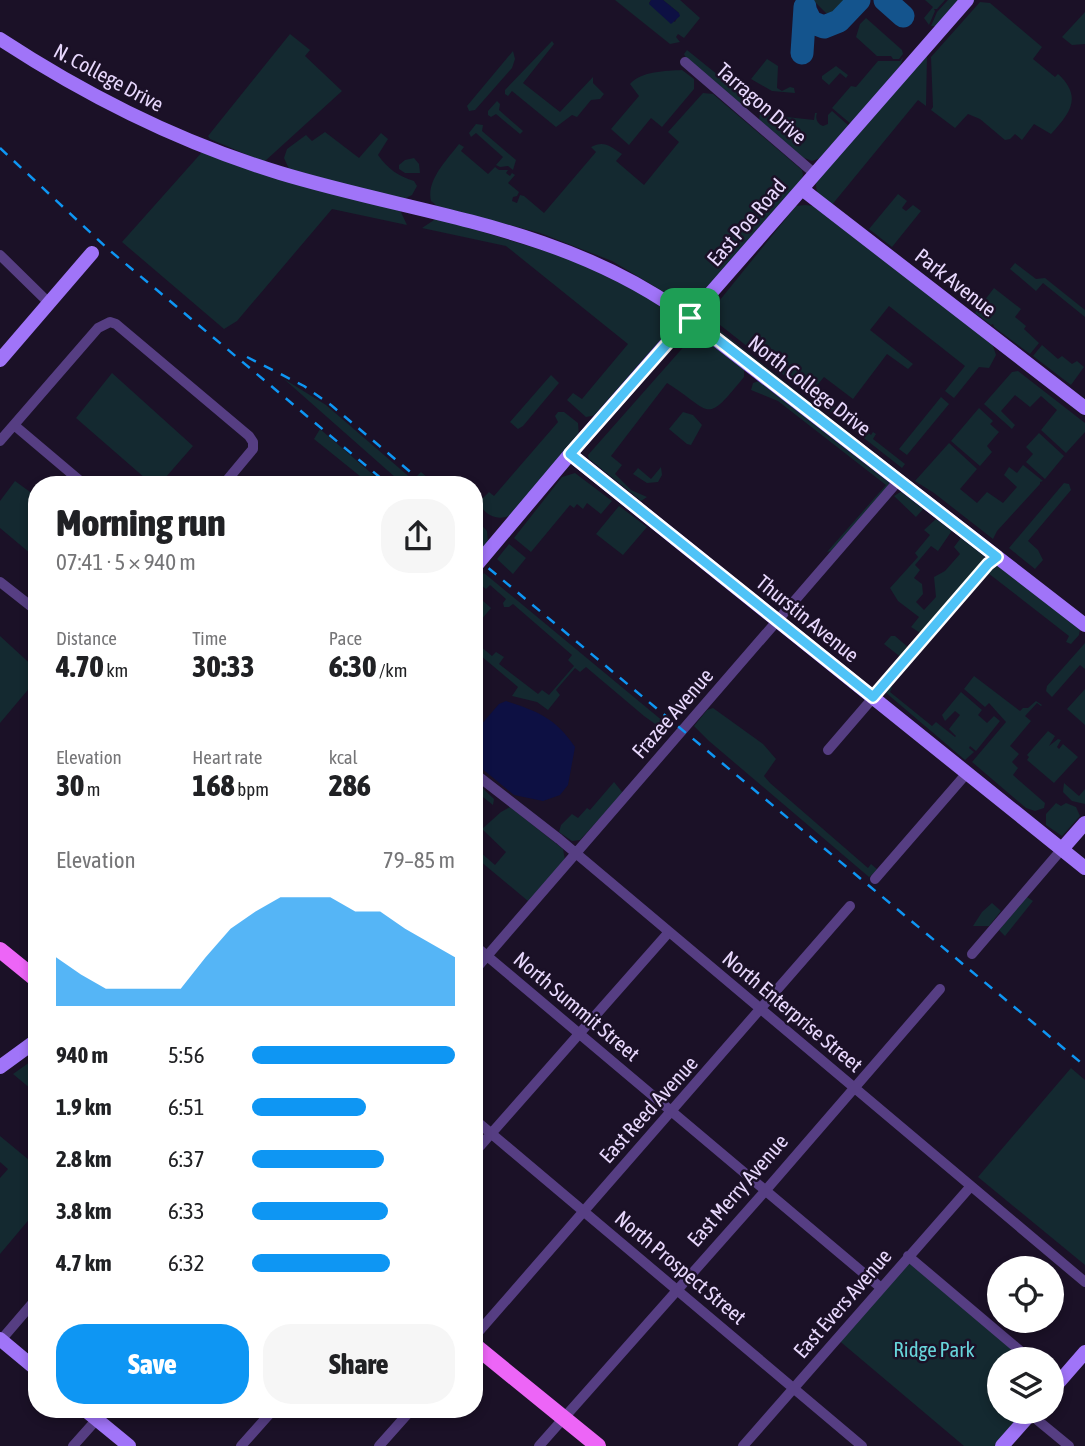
<!DOCTYPE html>
<html lang="en">
<head>
<meta charset="utf-8">
<style>
	body { margin:0; font-family:"Asap Condensed",sans-serif; background:#f6f6f6; color:#202124; height:100vh; display:flex; flex-direction:column; font-size:26px; white-space:nowrap }
	* { box-sizing:border-box; margin:0 }
	p { font-size:23px; color:#757577 }
	.icon { flex:none; width:38px; height:38px; fill:none; stroke:currentColor; stroke-width:2; stroke-linecap:round; stroke-linejoin:round }
	.map { position:relative; flex:1; overflow:hidden }
	.drawer { position:absolute; left:28px; top:476px; width:455px; height:942px; display:flex; flex-direction:column; background:#fff; border-radius:28px; box-shadow:0 4px 10px #0003 }
	.drawer>* { flex:none }
	.controls { position:absolute; left:987px; top:1256px; display:grid; gap:14px }
	.controls a { display:grid; place-items:center; width:77px; height:77px; border-radius:50%; background:#fff; box-shadow:0 4px 10px #0003; font-size:35px }
	.pin { position:absolute; display:grid; place-items:center; width:60px; height:60px; color:#fff; margin:-30px; border-radius:14px; box-shadow:0 4px 10px #0006 }
	.round { display:grid; place-items:center; flex:none; width:74px; height:74px; border-radius:28px; background:#f6f6f6 }
	.head { display:flex; align-items:center; justify-content:space-between; height:119px; padding:0 28px }
	h1 { font-size:38px; font-weight:800; line-height:52px }
	.stats { display:grid; grid-template-columns:repeat(3,1fr); gap:10px; height:119px; padding:7px 28px }
	.stats div { display:grid; align-content:center }
	.stats b { font-size:30px; font-weight:800 }
	.stats small { font-size:19px; font-weight:400 }
	.stats p { font-size:19px }
	.chart { height:196px; padding:14px 28px }
	.chart p { display:flex; justify-content:space-between }
	.chart svg { width:100%; height:126px; margin-top:7px; fill:#0e96f3; opacity:.7 }
	.action { display:flex; gap:14px; margin-top:auto; padding:14px 28px }
	.action a { flex:1; height:80px; border-radius:28px; background:#0e96f3; color:#fff; font-size:28px; font-weight:800; line-height:80px; text-align:center }
	.action a+a { background:#f6f6f6; color:#202124 }
	ul { padding:0 28px; list-style:none; font-size:23px }
	li { display:grid; grid-template-columns:112px 84px 1fr; align-items:center; height:52px }
	li i { height:18px; border-radius:9px; background:#0e96f3 }
	.map>svg:first-child { display:block }
	.green { fill:#142930 }
	.water { fill:#0d1043 }
	.lines { fill:none; stroke-linecap:round; stroke-linejoin:round }
	.taxiway { stroke:#14548d; stroke-width:23 }
	.street { stroke:#563e83; stroke-width:10 }
	.secondary { stroke:#a074f8; stroke-width:14 }
	.primary { stroke:#ed65f7; stroke-width:16 }
	.rail { stroke:#0e96f3; stroke-width:2.5; stroke-dasharray:10 9; stroke-linecap:butt }
	.route-casing { stroke:#fff; stroke-width:14 }
	.route { stroke:#4fc3f7; stroke-width:9 }
	.labels { text-anchor:middle; dominant-baseline:central; stroke-width:5; stroke-linejoin:round; paint-order:stroke }
	.street-label { font-size:21px; fill:#e8d8fd; stroke:#1b1127 }
	.park-label { font-size:21px; fill:#67d4da; stroke:#1b1127 }
</style>
</head>
<body>
<div class="map">
<svg width="1085" height="1446" viewBox="0 0 1085 1446">
	<rect width="100%" height="100%" fill="#1b1127"/>
	<path class="green" d="M 615,0 L 651,0 L 649,3 L 675,22 L 679,13 L 663,0 L 680,0 L 700,18 L 684,38 L 678,34 L 676,37 L 680,42 L 670,44 Z
		M 813,0 L 846,0 L 832,14 L 826,13 Z
		M 925,0 L 945,0 L 937,9 L 934,9 L 935,11 L 929,25 L 924,18 L 933,7 Z
		M 948,0 L 958,0 L 936,26 L 931,26 L 937,12 Z
		M 971,0 L 975,0 L 927,55 L 926,106 L 918,100 L 831,206 C 820,198 815,194 816,180 Z
		M 980,2 L 990,3 L 1042,47 L 1033,59 L 1055,77 L 1058,74 C 1083,97 1070,113 1051,134 L 1034,124 L 1022,140 L 1015,134 L 1010,139 L 1005,140 L 980,119 L 968,114 L 955,128 L 931,110 L 933,107 L 931,57 Z
		M 1085,12 L 1085,44 L 1072,45 L 1062,37 Z
		M 866,18 L 902,50 L 903,54 L 899,59 L 893,59 L 891,56 L 877,56 L 856,37 L 860,24 Z
		M 290,34 L 310,50 L 305,56 L 342,91 L 264,162 L 210,139 L 208,136 Z
		M 552,41 L 554,44 L 523,83 L 560,112 L 593,77 L 593,83 L 604,94 L 600,99 L 591,100 L 577,117 L 572,115 L 556,127 L 512,91 L 508,96 L 505,94 L 505,90 Z
		M 687,50 L 749,100 L 751,108 L 744,108 L 686,58 L 684,54 Z
		M 513,51 L 515,59 L 512,68 L 475,110 L 469,111 L 467,106 Z
		M 903,57 L 900,67 L 851,124 L 832,108 L 851,86 L 856,87 L 878,61 L 900,61 Z
		M 767,59 L 778,66 L 777,88 L 782,91 L 790,87 L 794,88 L 795,93 L 772,91 L 751,79 Z
		M 836,66 L 848,75 L 846,78 L 840,73 L 829,85 L 822,79 L 822,76 Z
		M 682,70 L 694,79 L 694,89 L 662,127 L 651,118 L 629,145 L 611,129 L 639,96 L 630,84 C 641,71 666,71 682,70 Z
		M 703,93 L 713,94 L 802,170 L 803,175 L 801,182 L 698,297 L 692,299 L 684,295 L 679,301 L 612,261 L 540,233 L 437,206 L 431,201 C 426,180 447,160 459,144 L 464,147 L 461,151 L 488,174 L 495,167 L 499,170 L 508,170 L 506,173 L 510,176 L 512,173 L 515,175 L 508,183 L 519,192 L 517,196 L 513,197 L 512,201 L 517,203 L 520,195 L 524,196 L 544,213 L 596,152 L 591,147 C 604,140 610,146 622,154 L 616,161 L 644,185 L 679,142 L 668,132 Z
		M 497,101 L 500,104 L 499,110 L 523,131 L 520,134 L 496,114 L 491,117 L 488,115 L 488,111 Z
		M 767,108 L 768,115 L 814,120 L 815,113 L 817,113 C 815,118 817,124 823,126 L 828,124 L 828,115 L 832,111 L 849,126 L 821,158 L 812,161 L 802,157 L 759,121 L 760,112 Z
		M 476,124 L 483,125 L 482,131 L 516,160 L 513,170 L 508,166 L 500,167 L 496,165 L 503,157 L 476,133 L 471,137 L 469,133 Z
		M 325,132 L 359,158 L 381,133 L 388,139 L 378,155 C 388,169 398,176 414,181 L 417,186 L 412,195 L 402,200 L 289,169 L 284,158 L 287,149 L 306,135 L 312,141 Z
		M 203,151 L 399,208 L 407,225 L 332,209 L 237,321 L 224,329 L 122,242 Z
		M 414,158 L 419,164 L 420,173 L 405,173 L 399,169 L 399,165 L 405,160 Z
		M 898,194 L 907,201 L 902,208 L 906,211 L 913,205 L 921,211 L 892,247 L 869,229 Z
		M 805,205 L 813,206 L 992,343 L 996,355 L 989,368 L 979,367 L 954,398 L 945,391 L 965,366 L 889,306 L 870,330 L 913,364 L 908,369 L 887,354 L 853,399 L 824,377 L 813,390 L 871,435 L 873,432 L 876,434 L 873,439 L 905,464 L 902,468 L 720,325 L 717,316 L 711,311 L 796,206 Z
		M 437,218 L 571,259 L 640,293 L 662,308 L 671,317 L 666,323 L 671,328 L 597,415 L 586,417 L 567,400 L 573,393 L 582,399 L 628,344 L 506,246 L 422,228 Z
		M 1015,263 L 1036,279 L 1045,278 L 1085,310 L 1085,317 L 1043,283 L 1036,291 L 1010,269 Z
		M 994,288 L 1021,309 L 1015,317 L 1026,326 L 1024,329 L 1039,343 L 1030,354 L 994,327 L 993,324 L 991,325 L 975,313 Z
		M 713,319 L 717,328 L 897,471 L 714,327 L 711,322 Z
		M 702,337 L 744,369 L 744,377 C 704,426 713,412 667,383 L 611,456 L 622,465 L 615,474 L 631,490 L 647,497 L 641,501 L 589,459 L 588,455 L 687,343 Z
		M 1042,345 L 1058,359 L 1062,356 L 1072,364 L 1077,361 L 1084,367 L 1071,385 L 1033,356 Z
		M 1018,371 L 1085,423 L 1085,432 L 1066,453 L 1041,430 L 1057,410 L 1041,396 L 1030,407 L 1015,395 L 1001,411 L 1015,425 L 1012,429 L 984,404 L 1012,372 Z
		M 112,373 L 193,446 L 159,485 L 153,485 L 76,418 Z
		M 551,375 L 559,383 L 523,426 L 518,429 L 510,422 Z
		M 284,379 L 326,405 L 413,480 L 421,472 L 436,485 L 404,485 Z
		M 759,381 L 890,482 L 888,487 L 834,550 L 827,552 L 886,485 L 778,401 L 751,390 L 753,383 Z
		M 941,397 L 949,404 L 907,455 L 899,449 Z
		M 979,408 L 993,421 L 990,424 L 999,432 L 987,446 L 992,452 L 980,466 L 951,441 Z
		M 558,412 L 564,412 L 578,423 L 579,436 L 512,515 C 499,521 485,517 479,502 L 489,492 L 494,496 L 558,422 L 555,416 Z
		M 683,412 L 693,415 L 702,425 L 691,445 L 687,444 L 669,429 Z
		M 320,429 L 385,485 L 371,485 L 314,439 Z
		M 1039,433 L 1064,456 L 1045,479 L 1026,462 L 1033,454 L 1026,447 Z
		M 949,443 L 977,469 L 960,489 L 977,503 L 987,492 L 1003,503 L 1017,487 L 1004,475 L 1009,467 L 1017,473 L 1023,465 L 1043,481 L 1040,482 L 1040,484 L 997,531 L 993,539 L 934,493 L 915,481 Z
		M 661,467 L 662,475 L 658,482 L 647,483 L 633,474 L 638,468 L 651,479 Z
		M 575,473 L 612,501 L 601,514 L 587,503 L 583,509 L 577,504 L 574,508 L 570,505 L 531,552 L 514,538 L 562,477 Z
		M 15,481 L 37,497 L 37,559 L 0,528 L 0,501 Z
		M 1064,483 L 1069,484 L 1071,490 L 1028,541 L 1038,550 L 1043,560 L 1035,569 L 1009,548 Z
		M 902,491 L 925,507 L 916,517 L 894,496 Z
		M 619,506 L 647,527 L 623,555 L 596,534 Z
		M 474,517 L 487,531 L 488,543 L 481,553 L 474,547 Z
		M 937,518 L 953,529 L 938,551 L 931,546 L 915,565 L 920,570 L 914,578 L 922,584 L 923,594 L 916,602 L 924,610 L 936,597 L 934,577 L 945,571 L 960,554 L 954,547 L 963,535 L 984,551 L 984,561 L 922,634 L 911,627 L 919,617 L 898,601 L 890,588 L 918,557 L 915,553 L 930,535 L 924,530 Z
		M 509,544 L 526,558 L 513,574 L 497,559 Z
		M 1000,564 L 1080,629 L 1079,635 L 1071,644 L 1066,642 L 1069,636 L 988,573 L 994,566 Z
		M 484,573 L 670,727 L 665,731 L 644,716 L 586,667 L 580,672 L 575,668 L 556,690 L 560,695 L 548,710 L 537,702 L 512,696 L 518,687 L 474,650 L 474,641 L 492,656 L 496,652 L 504,657 L 499,664 L 538,694 L 542,690 L 549,695 L 574,666 L 568,660 L 572,655 L 513,604 L 509,607 L 504,607 L 503,603 L 506,599 L 490,585 L 486,589 L 477,582 Z
		M 474,593 L 491,608 L 481,620 L 474,615 Z
		M 0,636 L 37,670 L 37,679 L 0,723 Z
		M 891,636 L 895,636 L 909,648 L 902,658 L 884,644 Z
		M 1085,643 L 1085,669 L 1080,665 L 1052,697 L 1046,691 L 1047,686 Z
		M 974,676 L 1020,711 L 1023,708 L 1028,708 L 1036,701 L 1042,705 L 1041,706 L 1037,703 L 1025,716 L 1031,721 L 1010,746 L 1019,754 L 1012,762 L 1018,768 L 1013,775 L 1045,803 L 1044,808 L 1035,811 L 1026,808 L 972,762 L 1006,722 L 989,703 L 985,707 L 964,689 Z
		M 890,686 L 892,688 L 890,692 L 932,726 L 936,722 L 955,737 L 956,736 L 949,729 L 960,715 L 955,711 L 945,721 L 942,715 L 961,692 L 982,710 L 978,715 L 987,723 L 994,716 L 1000,721 L 976,751 L 970,746 L 969,748 L 974,752 L 965,760 L 885,692 Z
		M 1085,689 L 1085,725 L 1067,709 Z
		M 713,708 L 763,744 L 776,759 L 764,776 L 770,783 L 868,868 L 871,864 L 878,870 L 869,877 L 709,741 L 694,726 L 707,710 Z
		M 1048,731 L 1055,736 L 1049,746 L 1058,739 L 1061,740 L 1057,747 L 1059,749 L 1063,744 L 1078,757 L 1054,783 L 1027,760 L 1029,757 L 1027,755 Z
		M 474,780 L 494,799 L 493,805 L 474,790 Z
		M 614,782 L 623,793 L 580,840 L 572,841 L 559,832 L 561,825 L 572,814 L 578,818 L 587,808 L 590,810 Z
		M 1064,783 L 1079,796 L 1085,789 L 1085,804 L 1072,801 L 1063,792 Z
		M 1056,803 L 1061,806 L 1066,803 L 1076,807 L 1080,816 L 1062,836 L 1046,825 L 1046,814 Z
		M 510,807 L 563,849 L 565,860 L 528,901 L 474,856 L 474,843 L 482,849 L 480,852 L 495,865 L 506,852 L 482,829 L 501,812 Z
		M 1027,897 L 1033,901 L 1005,936 L 999,930 Z
		M 992,903 L 1001,911 L 989,926 L 973,926 L 982,912 Z
		M 37,1057 L 37,1094 L 13,1074 Z
		M 1071,1068 L 1085,1080 L 1085,1265 L 978,1177 Z
		M 0,1136 L 29,1160 L 37,1152 L 37,1210 L 0,1254 L 0,1178 L 8,1169 L 0,1162 Z
		M 908,1256 L 1031,1360 L 999,1360 L 999,1412 L 1032,1412 L 1002,1446 L 964,1446 L 836,1338 Z"/>
	<path class="water" d="M 651,0 L 663,0 L 679,13 L 680,16 L 671,24 L 649,4 Z
		M 506,701 C 537,711 556,718 575,747 L 568,785 L 560,795 L 543,801 L 514,795 L 474,762 L 474,733 L 499,704 Z"/>
	<g class="lines">
		<path class="taxiway" d="M 885,0 L 903,16
			M 805,10 L 811,22 L 824,27 L 839,21 L 859,0
			M 802,53 L 805,7"/>
		<path class="street" d="M 685,62 L 815,174
			M 0,255 L 49,303
			M 14,425 L 85,485
			M 0,441 L 98,328 L 110,322 L 116,324 L 249,436 L 253,442 L 253,449 L 223,485
			M 0,582 L 37,611
			M 828,750 L 984,569 L 997,557
			M 474,773 L 559,839 L 1085,1282
			M 875,879 L 967,773
			M 474,945 L 880,1287
			M 972,954 L 1062,849
			M 474,971 L 899,480
			M 474,1119 L 862,1446
			M 474,1153 L 669,932
			M 908,1256 L 1031,1360
			M 474,1337 L 850,906
			M 1,1340 L 37,1298
			M 1030,1414 L 1069,1446
			M 73,1446 L 106,1409
			M 241,1446 L 274,1409
			M 379,1446 L 412,1409
			M 539,1446 L 766,1190 L 940,989
			M 743,1446 L 971,1186"/>
		<path class="secondary" d="M 0,39 C 87,96 181,143 280,173 C 419,215 556,225 678,310 L 1085,625
			M 802,189 L 1085,408
			M 0,360 L 92,253
			M 570,454 L 1085,868
			M 474,568 L 570,454 L 967,0
			M 1062,849 L 1085,823
			M 0,1067 L 37,1040
			M 0,1339 L 37,1370
			M 1052,1390 L 1085,1352
			M 84,1409 L 129,1446
			M 1002,1446 L 1032,1412"/>
		<path class="primary" d="M 0,950 L 37,980
			M 474,1345 L 598,1446"/>
		<path class="rail" d="M 0,148 L 108,249 L 389,485
			M 247,357 L 304,386 L 331,405 L 414,475
			M 474,556 L 1085,1066"/>
	</g>
	<g class="lines">
		<g class="route-casing">
			<path id="route" d="M 690,318 L 997,557 L 988,564 L 873,697 L 570,454 Z"/>
		</g>
		<use href="#route" class="route"/>
	</g>
	<g class="labels">
		<g class="street-label">
			<text transform="translate(109 77) rotate(28)">N. College Drive</text>
			<text transform="translate(762 103) rotate(41)">Tarragon Drive</text>
			<text transform="translate(746 222) rotate(-49)">East Poe Road</text>
			<text transform="translate(956 282) rotate(38)">Park Avenue</text>
			<text transform="translate(810 385) rotate(38)">North College Drive</text>
			<text transform="translate(808 618) rotate(39)">Thurstin Avenue</text>
			<text transform="translate(672 713) rotate(-49)">Frazee Avenue</text>
			<text transform="translate(577 1006) rotate(40)">North Summit Street</text>
			<text transform="translate(793 1011) rotate(40)">North Enterprise Street</text>
			<text transform="translate(648 1109) rotate(-48)">East Reed Avenue</text>
			<text transform="translate(737 1190) rotate(-49)">East Merry Avenue</text>
			<text transform="translate(681 1267) rotate(40)">North Prospect Street</text>
			<text transform="translate(842 1303) rotate(-49)">East Evers Avenue</text>
		</g>
		<g class="park-label">
			<text x="934" y="1349">Ridge Park</text>
		</g>
	</g>
</svg>
<div class="controls">
<a><svg class="icon" aria-label="locate" viewBox="0 0 24 24"><circle cx="12" cy="12" r="6"/><path d="M12 2v4M12 18v4M2 12h4M18 12h4"/></svg></a>
<a><svg class="icon" aria-label="layers" viewBox="0 0 24 24"><path d="M12 4l9 5-9 5-9-5zM3 14l9 5 9-5"/></svg></a>
</div>
<div class="pin" style="left:690px;top:318px;background:#1e9e55"><svg class="icon" aria-label="arrive" viewBox="0 0 24 24"><path d="M6 21V4h12l-3 4 3 4H6"/></svg></div>
<section class="drawer">
<div class="head"><div><h1>Morning run</h1><p>07:41 · 5 × 940 m</p></div><a class="round"><svg class="icon" aria-label="share" viewBox="0 0 24 24"><path d="M12 15V3M7 8l5-5 5 5M5 13v7h14v-7"/></svg></a></div>
<div class="stats">
<div><p>Distance</p><b>4.70<small> km</small></b></div>
<div><p>Time</p><b>30:33</b></div>
<div><p>Pace</p><b>6:30<small> /km</small></b></div>
</div>
<div class="stats">
<div><p>Elevation</p><b>30<small> m</small></b></div>
<div><p>Heart rate</p><b>168<small> bpm</small></b></div>
<div><p>kcal</p><b>286</b></div>
</div>
<div class="chart"><p><span>Elevation</span>79–85 m</p>
<svg viewBox="0 0 160 44" preserveAspectRatio="none"><path d="M0 44V27L10 33L20 38L30 38L40 38L50 38L60 27L70 17L80 11L90 6L100 6L110 6L120 11L130 11L140 17L150 22L160 27V44z"/></svg>
</div>
<ul>
<li><b>940 m</b>5:56<i style="width:100%"></i></li>
<li><b>1.9 km</b>6:51<i style="width:56%"></i></li>
<li><b>2.8 km</b>6:37<i style="width:65%"></i></li>
<li><b>3.8 km</b>6:33<i style="width:67%"></i></li>
<li><b>4.7 km</b>6:32<i style="width:68%"></i></li>
</ul>
<div class="action"><a>Save</a><a>Share</a></div>
</section>
</div>
</body>
</html>
